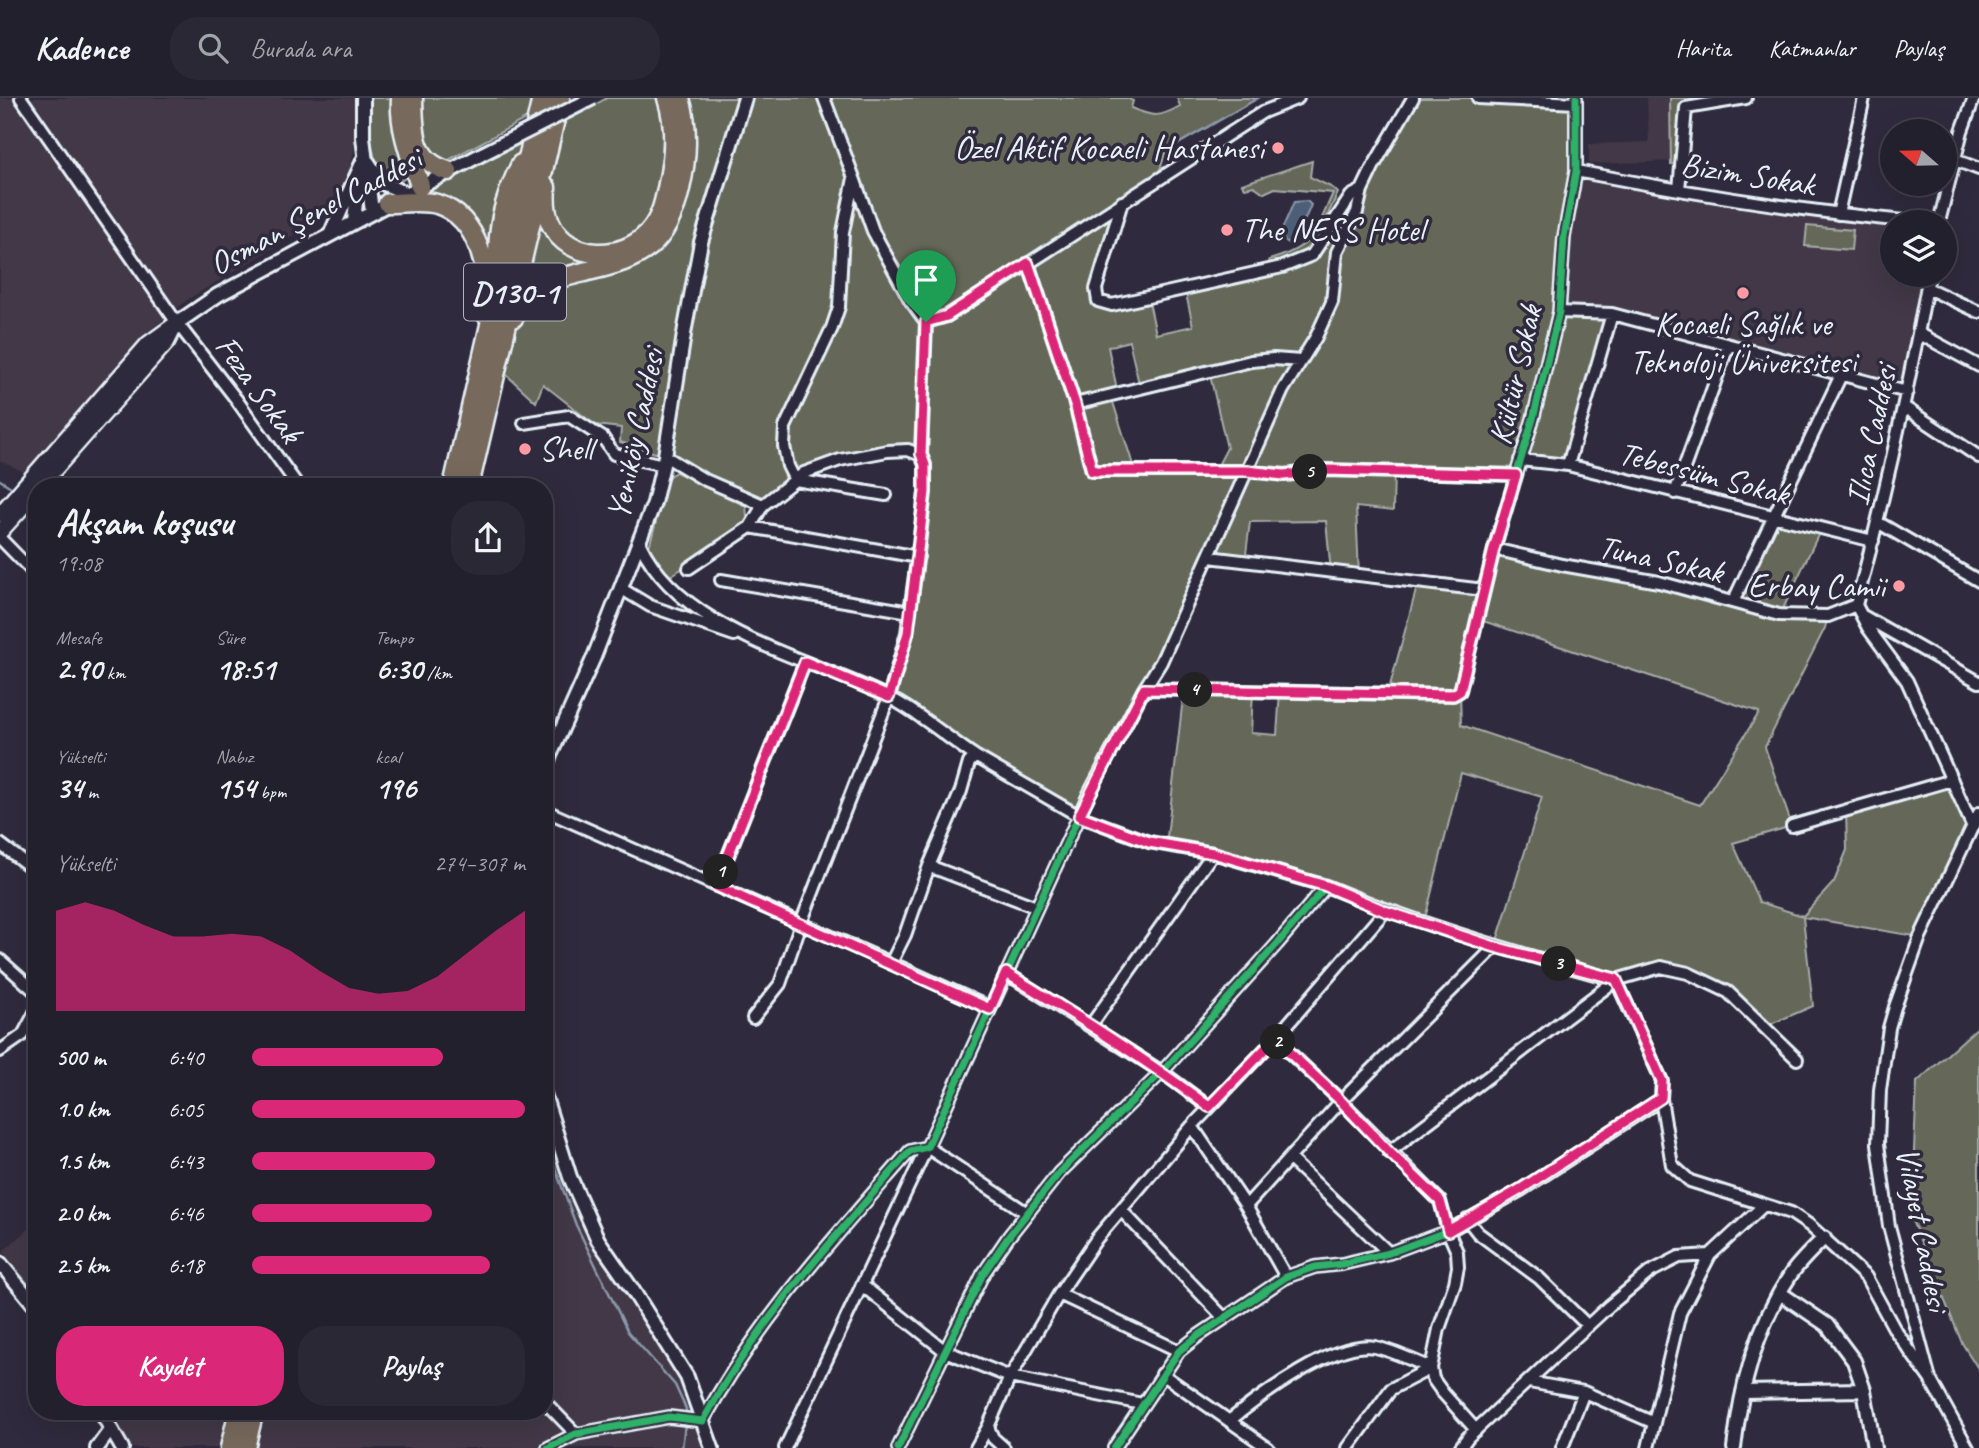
<!DOCTYPE html>
<html lang="tr">
<head>
<meta charset="utf-8">
<style>
	body { margin:0; font-family:Caveat,sans-serif; background:#2b2836; color:#f1f3f6; height:100vh; display:flex; flex-direction:column; font-size:26px; white-space:nowrap }
	* { box-sizing:border-box; margin:0 }
	p { font-size:23px; color:#a3a3aa }
	.icon { flex:none; width:38px; height:38px; fill:none; stroke:currentColor; stroke-width:2; stroke-linecap:round; stroke-linejoin:round }
	.map { position:relative; flex:1; overflow:hidden }
	.panel { position:absolute; left:28px; top:380px; width:525px; height:942px; display:flex; flex-direction:column; background:#23202e; border-radius:28px; box-shadow:0 7px 28px #0002,0 0 0 2px #403e4a }
	.panel>* { flex:none }
	.needle { width:46px; rotate:290deg }
	.fabs { position:absolute; left:1880px; top:21px; display:grid; gap:14px }
	.fabs a { display:grid; place-items:center; width:77px; height:77px; border-radius:50%; background:#23202e; box-shadow:0 7px 28px #0002,0 0 0 2px #403e4a; font-size:35px }
	.pin { position:absolute; display:grid; place-items:center; width:60px; height:60px; color:#fff; margin:-72px -30px; border-radius:50% 50% 50% 0; rotate:-45deg; box-shadow:0 0 7px #0007 }
	.pin .icon { rotate:45deg }
	.km { position:absolute; width:35px; height:35px; margin:-18px; border-radius:50%; background:#222; color:#fff; font-size:19px; line-height:35px; text-align:center }
	.round { display:grid; place-items:center; flex:none; width:74px; height:74px; border-radius:28px; background:#2b2836 }
	.overview { display:flex; align-items:center; justify-content:space-between; height:119px; padding:0 28px }
	h1 { font-size:38px; font-weight:700; line-height:52px }
	.figures { display:grid; grid-template-columns:repeat(3,1fr); gap:10px; height:119px; padding:7px 28px }
	.figures div { display:grid; align-content:center }
	.figures b { font-size:30px; font-weight:700 }
	.figures small { font-size:19px; font-weight:400 }
	.figures p { font-size:19px }
	.chart { height:196px; padding:14px 28px }
	.chart p { display:flex; justify-content:space-between }
	.chart svg { width:100%; height:126px; margin-top:7px; fill:#db2777; opacity:.7 }
	.cta { display:flex; gap:14px; margin-top:auto; padding:14px 28px }
	.cta a { flex:1; height:80px; border-radius:28px; background:#db2777; color:#fff; font-size:28px; font-weight:700; line-height:80px; text-align:center }
	.cta a+a { background:#2b2836; color:#f1f3f6 }
	ul { padding:0 28px; list-style:none; font-size:23px }
	li { display:grid; grid-template-columns:112px 84px 1fr; align-items:center; height:52px }
	li i { height:18px; border-radius:9px; background:#db2777 }
	header { display:flex; align-items:center; gap:42px; box-sizing:border-box; height:98px; padding:0 35px; background:#23202e; border-bottom:2px solid #403e4a }
	header strong { font-size:33px }
	nav { display:flex; gap:38px; margin-inline-start:auto; font-size:24px }
	.search { width:490px; height:63px; background:#2b2836; display:flex; align-items:center; gap:18px; box-sizing:border-box; padding:0 24px; border-radius:28px; color:#a3a3aa; font-size:26px }
	.map>svg:first-child { display:block }
	.built { fill:#423947 }
	.green { fill:#656759; stroke:#a6aca8; stroke-width:2; fill-rule:evenodd }
	.water { fill:#4e5f78; stroke:#8c99ab; stroke-width:2 }
	.lines { fill:none; stroke-linecap:round; stroke-linejoin:round }
	.stream { stroke:#8c99ab; stroke-width:2.5 }
	.minor-casing { stroke:#e8f1f8; stroke-width:16 }
	.tertiary-casing { stroke:#e8f1f8; stroke-width:18 }
	.secondary-casing { stroke:#e8f1f8; stroke-width:19 }
	.trunk-casing { stroke:#e8f1f8; stroke-width:23 }
	.minor { stroke:#2f2a3d; stroke-width:10 }
	.tertiary { stroke:#2f2a3d; stroke-width:12 }
	.secondary { stroke:#2f2a3d; stroke-width:14 }
	.trunk { stroke:#77695c; stroke-width:18 }
	.tertiary-bridge-casing { stroke:#e8f1f8; stroke-width:18; stroke-linecap:butt }
	.tertiary-bridge { stroke:#2f2a3d; stroke-width:12 }
	.cycleway-casing { stroke:#2f2a3d; stroke-width:11 }
	.cycleway { stroke:#2db169; stroke-width:7 }
	.route-casing { stroke:#fff; stroke-width:14 }
	.route { stroke:#db2777; stroke-width:9 }
	.poi-dot { fill:#ff9aa2; stroke:#2f2a3d; stroke-width:2.5 }
	.labels { text-anchor:middle; dominant-baseline:central; stroke-width:7; stroke-linejoin:round; paint-order:stroke }
	.shield { fill:#2f2a3d; stroke:#b0b5c0; stroke-width:2 }
	.shield-label { font-size:32px; font-weight:bold; fill:#e8f1f8 }
	.poi-label { font-size:33px; fill:#e8f1f8; stroke:#2f2a3d; text-anchor:end }
	.street-label { font-size:33px; fill:#e8f1f8; stroke:#2f2a3d }
</style>
</head>
<body>
<header>
<strong>Kadence</strong>
<div class="search"><svg class="icon" aria-label="search" viewBox="0 0 24 24"><circle cx="10" cy="10" r="6"/><path d="M15 15l6 6"/></svg>Burada ara</div>
<nav><a>Harita</a><a>Katmanlar</a><a>Paylaş</a></nav>
</header>
<div class="map">
<svg width="1979" height="1350" viewBox="0 0 1979 1350">
	<rect width="100%" height="100%" fill="#2f2a3d"/>
	<filter id="ink" filterUnits="userSpaceOnUse"><feTurbulence type="fractalNoise" baseFrequency=".0143" numOctaves="2"/><feDisplacementMap in="SourceGraphic" scale="14" xChannelSelector="R" yChannelSelector="G"/><feConvolveMatrix kernelMatrix="1 2 1 2 8 2 1 2 1" color-interpolation-filters="sRGB"/></filter>
	<g filter="url(#ink)">
		<path class="built" d="M 0,0 L 357,0 L 354,52 L 348,81 L 331,109 L 313,126 L 190,200 L 144,237 L 26,375 L 0,363 Z
			M 1647,0 L 1674,0 L 1679,63 L 1589,66 L 1589,46 L 1649,44 Z
			M 1576,73 L 1892,124 L 1892,177 L 1930,177 L 1907,294 L 1612,216 L 1559,214 Z
			M 544,996 L 598,1142 L 687,1279 L 712,1350 L 129,1350 L 108,1313 L 544,1312 Z
			M 37,1124 L 37,1200 L 3,1153 Z"/>
		<path class="green" d="M 370,0 L 394,0 L 409,75 L 407,79 L 399,84 C 393,83 387,82 383,78 C 370,63 369,19 370,0 Z
			M 418,0 L 533,0 L 529,19 L 445,64 L 426,50 Z
			M 607,0 L 658,0 C 669,23 666,43 663,68 C 658,109 646,149 596,149 C 587,149 575,143 566,139 L 552,113 L 550,91 L 564,24 Z
			M 680,0 L 1127,0 L 1133,3 L 1131,10 C 1153,19 1159,20 1180,8 L 1177,0 L 1258,0 L 1166,53 L 1157,81 L 1122,104 L 1098,203 L 1148,199 L 1156,236 L 1193,228 L 1185,191 L 1312,157 L 1363,92 L 1413,0 L 1478,0 L 1576,5 L 1576,73 L 1559,213 L 1612,216 L 1568,367 L 1521,363 L 1516,377 L 1394,373 L 1393,413 L 1356,409 L 1359,477 L 1331,474 L 1326,423 L 1250,424 L 1245,464 L 1209,460 L 1079,718 L 889,599 L 907,535 L 925,367 L 907,352 L 804,375 L 763,407 L 665,358 L 620,344 L 621,330 L 595,327 L 543,286 L 536,304 L 498,269 L 523,205 L 653,148 ZM 1129,243 L 1140,290 L 1209,273 L 1227,350 L 1215,373 L 1135,373 L 1111,298 L 1118,296 L 1108,249 Z
			M 1670,0 L 1696,0 L 1686,11 L 1681,67 L 1671,66 Z
			M 522,45 L 509,79 L 493,167 L 482,144 L 418,97 Z
			M 1312,63 L 1310,79 L 1333,90 L 1338,95 L 1315,144 L 1298,157 L 1270,166 L 1269,162 C 1314,149 1315,135 1333,95 L 1275,90 L 1264,95 L 1254,88 L 1245,90 L 1242,86 Z
			M 540,119 L 606,162 L 522,200 Z
			M 1807,128 L 1853,132 L 1851,152 L 1805,148 Z
			M 676,374 L 746,408 L 748,428 L 669,479 L 649,449 L 669,378 Z
			M 1774,420 L 1821,431 L 1780,517 L 1828,518 L 1825,530 L 1765,649 L 1792,728 L 1733,745 L 1759,804 L 1803,818 L 1834,784 L 1847,752 L 1846,712 L 1952,682 L 1972,727 L 1920,839 L 1803,819 L 1813,908 L 1764,929 L 1728,894 L 1660,869 L 1616,882 L 1495,849 L 1542,699 L 1461,675 L 1424,825 L 1326,788 L 1173,748 L 1167,739 L 1184,591 L 1253,593 L 1251,635 L 1277,637 L 1280,593 L 1388,595 L 1418,485 L 1484,492 L 1494,451 L 1732,504 ZM 1477,521 L 1759,614 L 1759,615 L 1700,707 L 1461,627 L 1460,593 Z
			M 1979,928 L 1979,1272 L 1962,1245 L 1911,1120 L 1917,984 Z"/>
		<path class="water" d="M 1307,103 L 1311,107 L 1297,140 L 1291,147 L 1279,138 L 1294,104 Z"/>
		<g class="lines">
			<path class="stream" d="M 1166,53 L 1258,0
				M 0,382 L 11,389
				M 544,1040 L 576,1127 L 628,1234 L 675,1287 L 686,1311 L 686,1319
				M 682,1350 L 685,1326"/>
			<g class="minor-casing">
				<path id="minor" d="M 21,0 L 177,225 L 236,301 L 298,388
					M 1478,0 L 1576,5
					M 1955,62 L 1979,71
					M 1576,73 C 1688,95 1801,113 1914,124
					M 854,80 L 873,133 L 910,202 L 926,224 L 947,218 L 1263,14 L 1298,0
					M 1679,92 L 1686,10 L 1746,0
					M 1122,104 L 1096,191 L 1098,203 L 1112,207 L 1282,169 L 1312,157 L 1351,98 L 1362,92
					M 1838,116 L 1864,0
					M 1939,124 L 1962,33 L 1974,0
					M 1028,165 L 1075,306 L 1251,263 L 1274,261 L 1301,263
					M 1927,190 L 1979,214
					M 1559,214 L 1612,216 L 1907,294
					M 1920,236 L 1979,268
					M 1075,306 L 1092,373 L 1247,373 L 1285,377 L 1326,372 L 1516,377
					M 1904,309 L 1979,359
					M 524,325 L 569,318 L 603,340 L 614,356 L 663,367
					M 921,357 L 926,224
					M 665,358 L 703,381 L 763,407
					M 1520,362 L 1568,367 L 1873,443
					M 1568,367 L 1612,216
					M 795,382 L 788,368 L 784,348 L 785,329 L 832,230 L 839,209 L 843,134 L 854,80 L 824,0
					M 795,382 L 886,397
					M 1675,395 L 1728,248
					M 1879,425 L 1979,483
					M 750,429 L 918,459
					M 0,440 L 37,478
					M 640,446 C 682,534 805,558 886,598 C 914,611 948,640 975,658 L 969,665 L 961,693 L 929,768 L 1036,809
					M 1494,451 L 1562,467 L 1659,484 L 1779,517 L 1828,518 L 1856,507
					M 1209,459 L 1484,492
					M 689,470 L 750,429 L 763,407 L 804,375 L 840,362 L 887,353 L 908,352 L 921,357 L 925,367 L 925,394 L 918,455 L 907,535 L 889,599 L 801,825 L 780,886 L 753,920
					M 721,482 L 910,514
					M 622,491 L 650,508 L 734,537
					M 1733,504 L 1841,277
					M 1856,507 C 1885,398 1909,288 1929,177
					M 1856,507 L 1868,530 L 1907,583 L 1972,727
					M 1863,518 L 1979,584
					M 1144,591 L 1161,564 L 1283,292 L 1316,239 L 1332,204 L 1337,154 L 1357,114 L 1362,92 L 1373,69 L 1413,0
					M 975,658 L 1079,718 L 1149,744 L 1213,755 L 1326,788
					M 544,712 L 891,865
					M 1792,728 L 1952,682
					M 0,746 L 37,774
					M 929,768 L 905,837 L 891,865 L 990,910
					M 716,788 L 805,564
					M 0,862 L 37,895
					M 1006,875 L 1162,974 L 1209,1009
					M 1091,927 L 1213,755
					M 1275,941 L 1341,1003 L 1440,1103 L 1448,1133 L 1457,1154 L 1458,1169 L 1455,1185 L 1439,1231 L 1431,1270 L 1433,1281 L 1443,1295 L 1476,1332
					M 0,953 L 23,937 L 37,911
					M 1661,1001 L 1672,1067 L 1690,1083 L 1791,1115 L 1809,1127 L 1866,1179 L 1895,1232 L 1930,1281 L 1968,1350
					M 1192,1028 L 1246,1108 L 1286,1179
					M 1389,1054 L 1616,882 L 1661,869 L 1688,875 L 1728,894 L 1797,961
					M 1290,1061 L 1389,1155
					M 1246,1108 L 1341,1003 L 1495,849
					M 1122,1113 L 1224,1220
					M 1467,1121 L 1478,1135 L 1539,1180 L 1588,1228
					M 863,1188 L 945,1253 L 1010,1279 L 1142,1306
					M 1059,1196 L 1179,1253
					M 1162,1276 L 1268,1350
					M 1930,1281 L 1889,1128 L 1878,1046 L 1880,992 L 1889,930 L 1895,909 L 1920,839 L 1979,715
					M 1529,1284 L 1584,1294 L 1652,1324
					M 544,1303 L 576,1336
					M 1229,1323 C 1259,1299 1336,1241 1375,1249 C 1394,1253 1413,1263 1431,1270
					M 548,1350 L 576,1336 L 669,1319 L 703,1323 C 758,1222 835,1139 910,1053 L 927,1049 L 1088,698 L 1144,591 L 1453,597 L 1460,593 L 1494,451 L 1533,321 L 1559,214 L 1564,139 L 1576,73 L 1576,0
					M 785,1350 L 927,1049 L 1027,1115
					M 898,1350 L 983,1176 L 1009,1138 L 1059,1075 L 1162,974 L 1277,846 L 1326,788 C 1420,827 1517,855 1616,882 L 1662,983 L 1661,1001 L 1521,1092 L 1448,1133 L 1389,1155 L 1342,1166 L 1315,1169 L 1286,1179 L 1198,1238 L 1179,1253 L 1114,1350
					M 976,1350 L 988,1329
					M 1004,1350 L 993,1340 L 988,1329 L 1010,1279 L 1059,1196 L 1097,1140 L 1192,1028 L 1275,941 L 1385,813
					M 1348,1350 L 1391,1291 L 1431,1270
					M 1460,1350 L 1468,1339 L 1609,1208 L 1650,1174 L 1679,1159 L 1710,1157
					M 1562,1350 L 1584,1294
					M 1648,1350 L 1680,1215 L 1710,1157 L 1764,1107"/>
			</g>
			<g class="tertiary-casing">
				<path id="tertiary" d="M 363,0 L 363,39 L 372,114
					M 368,64 L 382,85 L 406,95
					M 354,124 L 358,85
					M 330,137 L 364,61
					M 177,225 L 218,197 L 484,55
					M 544,671 L 594,559 L 654,405 L 665,358 L 685,230 L 701,144 L 745,0
					M 544,996 L 570,1079 L 598,1142 L 632,1191 L 687,1279 L 712,1350
					M 0,1165 L 37,1210
					M 1780,1195 L 1827,1227 L 1854,1263 L 1864,1292 L 1874,1350
					M 1743,1294 L 1864,1292
					M 100,1312 L 122,1350
					M 97,1350 L 111,1331
					M 1734,1350 C 1741,1288 1756,1229 1791,1176 C 1800,1163 1813,1151 1824,1140"/>
			</g>
			<g class="secondary-casing">
				<path id="secondary" d="M 40,388 L 167,244 L 176,226
					M 0,416 L 148,246 L 177,225
					M 0,434 L 37,393"/>
			</g>
			<g class="trunk-casing">
				<path id="trunk" d="M 401,0 C 399,31 411,59 420,88
					M 413,0 C 414,32 412,63 448,73
					M 546,89 C 545,101 545,115 551,126 C 568,163 623,163 648,135 C 663,119 666,96 670,75 C 675,49 675,25 667,0
					M 388,105 C 404,105 422,102 437,106 C 481,120 490,177 486,216
					M 498,170 C 497,129 503,103 521,66
					M 513,220 C 522,207 531,193 546,186 C 559,179 574,177 588,173 C 642,161 667,148 680,91 C 687,60 689,31 680,0
					M 453,388 L 542,0
					M 469,388 L 560,0
					M 230,1350 L 239,1312
					M 245,1350 L 254,1312"/>
			</g>
			<use href="#minor" class="minor"/>
			<use href="#tertiary" class="tertiary"/>
			<use href="#secondary" class="secondary"/>
			<use href="#trunk" class="trunk"/>
			<g class="tertiary-bridge-casing">
				<path id="tertiary-bridge" d="M 484,55 L 593,0"/>
			</g>
			<use href="#tertiary-bridge" class="tertiary-bridge"/>
			<g class="cycleway-casing">
				<path id="cycleway" d="M 548,1350 L 576,1336 L 669,1319 L 703,1323 C 758,1222 835,1139 910,1053 L 927,1049 L 1088,698 L 1144,591 L 1453,597 L 1460,593 L 1494,451 L 1533,321 L 1559,214 L 1564,139 L 1576,73 L 1576,0
					M 898,1350 L 983,1176 L 1009,1138 L 1059,1075 L 1162,974 L 1277,846 L 1326,788 C 1420,827 1517,855 1616,882 L 1662,983 L 1661,1001 L 1521,1092 L 1448,1133 L 1389,1155 L 1342,1166 L 1315,1169 L 1286,1179 L 1198,1238 L 1179,1253 L 1114,1350"/>
			</g>
			<use href="#cycleway" class="cycleway"/>
		</g>
	</g>
	<g class="lines" filter="url(#ink)">
		<g class="route-casing">
			<path id="route" d="M 1028,165 L 1075,306 L 1092,373 L 1247,373 L 1284,377 L 1326,372 L 1516,377 L 1494,451 L 1460,593 L 1453,597 L 1144,591 L 1079,718 L 1149,744 L 1213,755 L 1326,788 L 1385,813 L 1495,849 L 1616,881 L 1662,983 L 1661,1000 L 1521,1091 L 1448,1133 L 1440,1103 L 1389,1054 L 1341,1003 L 1275,941 L 1209,1009 C 1144,960 1076,917 1006,875 L 990,911 L 716,788 L 805,564 L 889,599 L 908,535 L 925,394 L 925,367 L 921,356 L 926,224 L 947,218 Z"/>
		</g>
		<use href="#route" class="route"/>
	</g>
	<g class="poi-dot">
		<circle cx="1278" cy="50" r="7"/>
		<circle cx="1227" cy="132" r="7"/>
		<circle cx="1743" cy="195" r="7"/>
		<circle cx="525" cy="351" r="7"/>
		<circle cx="1899" cy="488" r="7"/>
	</g>
	<g class="labels">
		<rect class="shield" x="464" y="165.5" width="102" height="57" rx="5"/>
		<g class="shield-label">
			<text x="515" y="194">D130-1</text>
		</g>
		<g class="poi-label">
			<text x="1264" y="50">Özel Aktif Kocaeli Hastanesi</text>
			<text x="1241" y="132" text-anchor="start">The NESS Hotel</text>
			<text x="1743" y="226" text-anchor="middle">Kocaeli Sağlık ve<tspan x="1743" dy="38">Teknoloji Üniversitesi</tspan></text>
			<text x="539" y="351" text-anchor="start">Shell</text>
			<text x="1885" y="488">Erbay Camii</text>
		</g>
		<g class="street-label">
			<text transform="translate(1748 76) rotate(9)">Bizim Sokak</text>
			<text transform="translate(315 113) rotate(-28)">Osman Şenel Caddesi</text>
			<text transform="translate(1515 277) rotate(-77)">Kültür Sokak</text>
			<text transform="translate(259 291) rotate(54)">Feza Sokak</text>
			<text transform="translate(635 336) rotate(-78)">Yeniköy Caddesi</text>
			<text transform="translate(1871 337) rotate(-78)">Ilıca Caddesi</text>
			<text transform="translate(1704 375) rotate(14)">Tebessüm Sokak</text>
			<text transform="translate(1661 461) rotate(12)">Tuna Sokak</text>
			<text transform="translate(1923 1131) rotate(79)">Vilayet Caddesi</text>
		</g>
	</g>
</svg>
<div class="fabs">
<a><svg class="needle" viewBox="-14 -14 28 28"><path d="M0-13l5 13h-10z" fill="#e53935"/><path d="M0 13l5-13h-10z" fill="#a3a3aa"/></svg></a>
<a><svg class="icon" aria-label="layers" viewBox="0 0 24 24"><path d="M12 4l9 5-9 5-9-5zM3 14l9 5 9-5"/></svg></a>
</div>
<div class="pin" style="left:926px;top:224px;background:#1e9e55"><svg class="icon" aria-label="arrive" viewBox="0 0 24 24"><path d="M6 21V4h12l-3 4 3 4H6"/></svg></div>
<b class="km" style="left:721px;top:774px">1</b>
<b class="km" style="left:1278px;top:944px">2</b>
<b class="km" style="left:1559px;top:866px">3</b>
<b class="km" style="left:1195px;top:592px">4</b>
<b class="km" style="left:1310px;top:374px">5</b>
<section class="panel">
<div class="overview"><div><h1>Akşam koşusu</h1><p>19:08</p></div><a class="round"><svg class="icon" aria-label="share" viewBox="0 0 24 24"><path d="M12 15V3M7 8l5-5 5 5M5 13v7h14v-7"/></svg></a></div>
<div class="figures">
<div><p>Mesafe</p><b>2.90<small> km</small></b></div>
<div><p>Süre</p><b>18:51</b></div>
<div><p>Tempo</p><b>6:30<small> /km</small></b></div>
</div>
<div class="figures">
<div><p>Yükselti</p><b>34<small> m</small></b></div>
<div><p>Nabız</p><b>154<small> bpm</small></b></div>
<div><p>kcal</p><b>196</b></div>
</div>
<div class="chart"><p><span>Yükselti</span>274–307 m</p>
<svg viewBox="0 0 160 44" preserveAspectRatio="none"><path d="M0 44V9L10 6L20 9L30 14L40 18L50 18L60 17L70 18L80 23L90 30L100 36L110 38L120 37L130 32L140 24L150 16L160 9V44z"/></svg>
</div>
<ul>
<li><b>500 m</b>6:40<i style="width:70%"></i></li>
<li><b>1.0 km</b>6:05<i style="width:100%"></i></li>
<li><b>1.5 km</b>6:43<i style="width:67%"></i></li>
<li><b>2.0 km</b>6:46<i style="width:66%"></i></li>
<li><b>2.5 km</b>6:18<i style="width:87%"></i></li>
</ul>
<div class="cta"><a>Kaydet</a><a>Paylaş</a></div>
</section>
</div>
</body>
</html>
